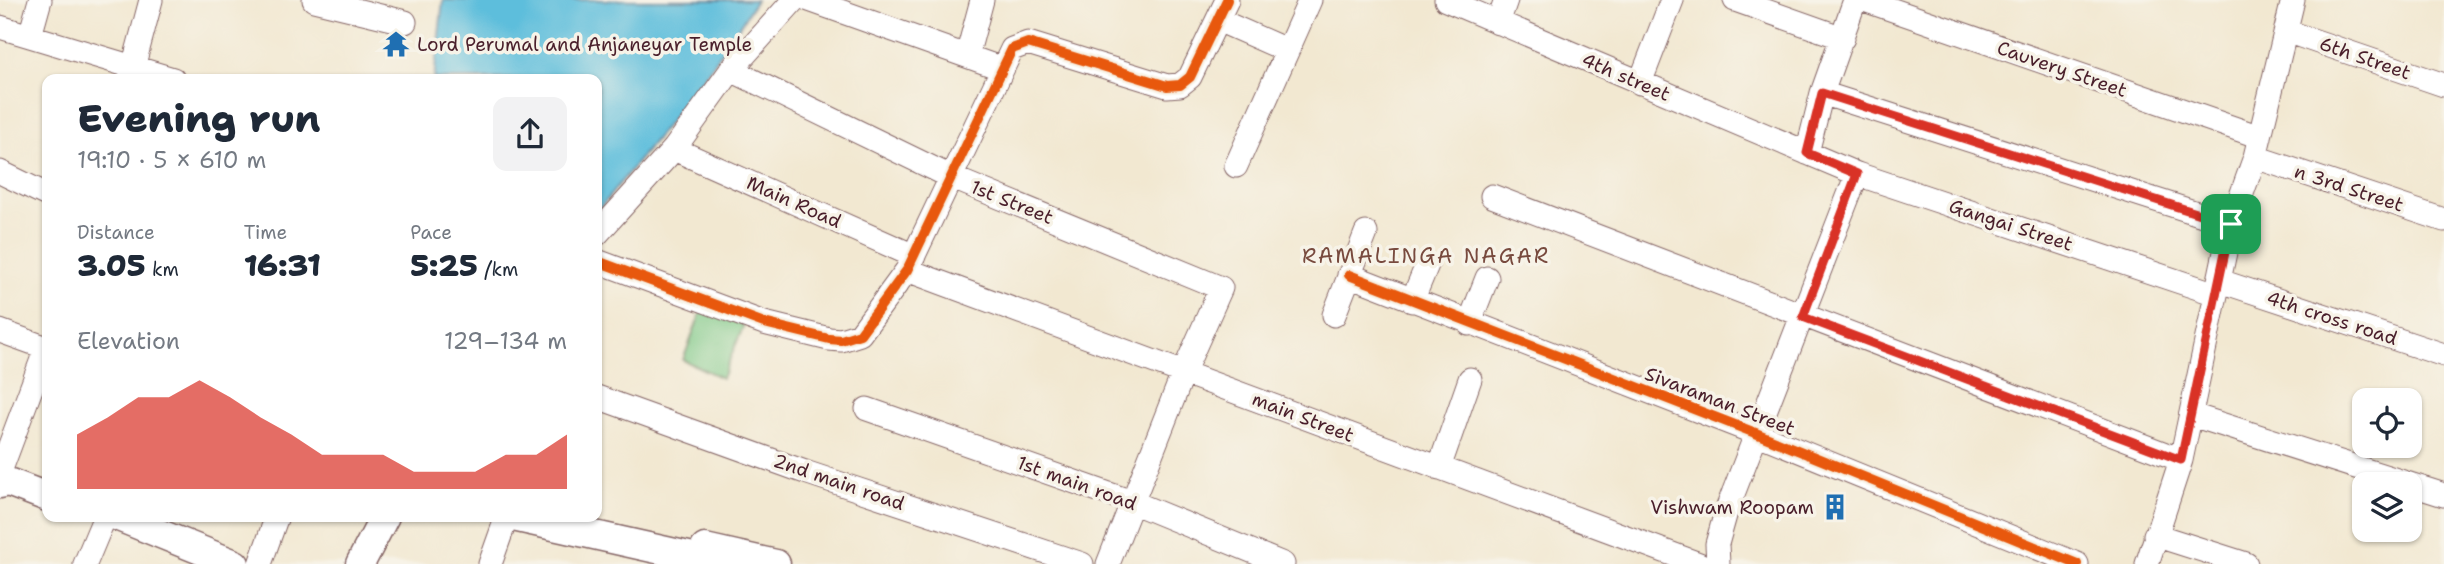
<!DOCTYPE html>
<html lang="en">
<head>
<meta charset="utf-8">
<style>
	body { margin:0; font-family:"Shantell Sans",sans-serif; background:#f2f2f3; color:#1f2937; height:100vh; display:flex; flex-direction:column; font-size:26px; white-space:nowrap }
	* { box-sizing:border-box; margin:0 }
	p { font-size:23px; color:#747a83 }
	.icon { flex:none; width:38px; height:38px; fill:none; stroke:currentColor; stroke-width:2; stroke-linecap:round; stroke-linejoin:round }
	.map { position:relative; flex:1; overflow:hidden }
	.drawer { position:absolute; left:42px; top:74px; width:560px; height:448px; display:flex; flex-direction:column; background:#fff; border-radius:14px; box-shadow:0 2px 5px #0004 }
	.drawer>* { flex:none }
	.tools { position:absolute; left:2352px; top:388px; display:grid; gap:14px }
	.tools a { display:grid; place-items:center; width:70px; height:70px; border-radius:14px; background:#fff; box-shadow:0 2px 5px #0004; font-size:35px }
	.pin { position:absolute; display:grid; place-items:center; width:60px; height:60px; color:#fff; margin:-30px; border-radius:14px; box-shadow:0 4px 10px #0006 }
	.round { display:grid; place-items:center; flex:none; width:74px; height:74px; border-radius:14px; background:#f2f2f3 }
	.head { display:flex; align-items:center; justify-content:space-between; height:119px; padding:0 35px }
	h1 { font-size:38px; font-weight:800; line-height:52px }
	.metrics { display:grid; grid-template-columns:repeat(3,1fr); gap:10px; height:119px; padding:7px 35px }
	.metrics div { display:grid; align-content:center }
	.metrics b { font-size:30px; font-weight:800 }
	.metrics small { font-size:19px; font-weight:400 }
	.metrics p { font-size:19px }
	.chart { height:196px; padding:14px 35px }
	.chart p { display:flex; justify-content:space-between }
	.chart svg { width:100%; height:126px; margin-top:7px; fill:#d93025; opacity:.7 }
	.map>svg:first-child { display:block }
	.green { fill:#7dc886; stroke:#647458; stroke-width:2 }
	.water { fill:#5dbedc; stroke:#546e84; stroke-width:2 }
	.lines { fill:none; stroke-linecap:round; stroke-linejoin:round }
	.minor-casing { stroke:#856565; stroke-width:25 }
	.major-casing { stroke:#856565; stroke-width:31 }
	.minor { stroke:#fff; stroke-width:23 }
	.major { stroke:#fff; stroke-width:28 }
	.cycleway-casing { stroke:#f7f3e8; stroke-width:15 }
	.cycleway { stroke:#e8590c; stroke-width:10 }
	.route-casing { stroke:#fff; stroke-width:14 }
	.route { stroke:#d93025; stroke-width:9 }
	.labels { text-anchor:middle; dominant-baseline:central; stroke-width:7; stroke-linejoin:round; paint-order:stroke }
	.poi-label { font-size:19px; fill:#4a1f2b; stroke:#f7f3e8; text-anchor:start }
	.street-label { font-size:19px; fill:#4a1f2b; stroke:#f7f3e8 }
	.neighbourhood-label { font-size:21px; letter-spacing:2px; fill:#784a3e; stroke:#f7f3e8 }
</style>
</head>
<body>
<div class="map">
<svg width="2444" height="564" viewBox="0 0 2444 564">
	<rect width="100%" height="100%" fill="#f7f3e8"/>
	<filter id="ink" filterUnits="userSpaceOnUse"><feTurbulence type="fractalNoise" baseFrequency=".0143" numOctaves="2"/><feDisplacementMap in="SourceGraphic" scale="14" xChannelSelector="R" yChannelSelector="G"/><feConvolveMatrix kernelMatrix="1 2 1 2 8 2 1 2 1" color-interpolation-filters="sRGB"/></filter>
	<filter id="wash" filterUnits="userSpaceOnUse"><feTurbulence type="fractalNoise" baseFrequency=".00686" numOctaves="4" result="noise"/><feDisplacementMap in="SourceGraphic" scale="28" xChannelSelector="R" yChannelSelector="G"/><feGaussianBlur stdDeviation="1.57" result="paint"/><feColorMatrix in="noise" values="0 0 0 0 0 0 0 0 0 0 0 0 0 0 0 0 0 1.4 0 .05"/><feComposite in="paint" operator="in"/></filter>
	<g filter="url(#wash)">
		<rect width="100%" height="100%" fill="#f2e8d1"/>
		<path class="green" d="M 703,307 L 744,325 L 722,378 L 683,360 Z"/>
		<path class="water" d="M 443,0 L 756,0 C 710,76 652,143 597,212 L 597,79 L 434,79 Z"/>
	</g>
	<g filter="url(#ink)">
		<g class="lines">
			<g class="minor-casing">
				<path id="minor" d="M 314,0 L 405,22
					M 809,0 L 1000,68
					M 1446,0 L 1857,174 L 2216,294
					M 1735,0 L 1843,38
					M 1864,0 L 2260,137
					M 1218,20 L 1286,50
					M 1498,23 L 1506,0
					M 0,27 L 173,79
					M 2286,31 L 2444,85
					M 30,36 L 40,0
					M 967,56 L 982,0
					M 731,70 L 953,178 L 1221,288 L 1184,371 L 1108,564
					M 130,79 L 151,0
					M 1640,83 L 1672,0
					M 1822,93 L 2231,224
					M 674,149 L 914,256
					M 1807,153 L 1822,93 L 1855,0
					M 2255,157 L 2444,220
					M 1236,166 L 1310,0
					M 0,172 L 47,195
					M 1492,196 L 2181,460
					M 597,234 L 674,149 L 731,70 L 794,0
					M 597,261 L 764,323 L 829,339 L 841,340 L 860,334 L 907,270 L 1012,49 L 1028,43 L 1167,86 L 1180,85 L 1190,77 L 1227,0
					M 907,270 L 1699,564
					M 1349,275 L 1758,434 L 2077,564
					M 2220,281 L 2444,355
					M 1412,301 L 1427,265
					M 1334,315 L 1366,233
					M 1469,324 L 1487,278
					M 0,331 L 47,348
					M 597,397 L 805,472 L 1082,564
					M 867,409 L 1132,502 L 1283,564
					M 2192,415 L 2444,495
					M 1439,468 L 1470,379
					M 0,472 L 47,346
					M 2155,535 L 2246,564
					M 85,564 L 103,521
					M 260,564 L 277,516
					M 490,564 L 507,516
					M 1718,564 L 1717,544 L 1726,512 L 1857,174
					M 2147,564 L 2181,460 L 2231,224 L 2255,157 L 2293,0"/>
			</g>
			<g class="major-casing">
				<path id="major" d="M 0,484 L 8,482 L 47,497
					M 116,516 L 235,564
					M 509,516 L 724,564
					M 705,548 L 776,564
					M 360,564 L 385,516"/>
			</g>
			<use href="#minor" class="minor"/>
			<use href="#major" class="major"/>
			<g class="cycleway-casing">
				<path id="cycleway" d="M 597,261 L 764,323 L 829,339 L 841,340 L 860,334 L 907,270 L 1012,49 L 1028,43 L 1167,86 L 1180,85 L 1190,77 L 1227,0
					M 1349,275 L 1758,434 L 2077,564"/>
			</g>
			<use href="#cycleway" class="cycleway"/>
		</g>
	</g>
	<g class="lines" filter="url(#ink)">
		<g class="route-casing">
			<path id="route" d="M 1822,93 L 2231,224 L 2181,460 L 1803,317 L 1857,174 L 1807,153 Z"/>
		</g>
		<use href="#route" class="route"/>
	</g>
	<defs>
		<g id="temple-bare" transform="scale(2.1)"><path d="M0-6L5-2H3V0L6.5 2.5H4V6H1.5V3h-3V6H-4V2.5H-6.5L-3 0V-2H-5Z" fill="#1f6fb2" stroke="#f7f3e8" stroke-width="2.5" paint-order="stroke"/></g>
		<g id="building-bare" transform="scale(2.1)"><path d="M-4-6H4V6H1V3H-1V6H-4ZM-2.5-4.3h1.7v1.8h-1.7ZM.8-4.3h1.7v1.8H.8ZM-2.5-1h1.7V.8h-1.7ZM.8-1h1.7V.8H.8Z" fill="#1f6fb2" stroke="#f7f3e8" stroke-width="2.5" paint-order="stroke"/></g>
	</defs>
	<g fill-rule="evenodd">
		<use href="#temple-bare" x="396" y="44"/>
		<use href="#building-bare" x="1835" y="507"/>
	</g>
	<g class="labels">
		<g class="poi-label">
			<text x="417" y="44">Lord Perumal and Anjaneyar Temple</text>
			<text x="1814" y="507" text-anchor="end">Vishwam Roopam</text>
		</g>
		<g class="street-label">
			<text transform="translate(2365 58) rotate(19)">6th Street</text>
			<text transform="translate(2062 69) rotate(19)">Cauvery Street</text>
			<text transform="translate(1626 77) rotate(23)">4th street</text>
			<text transform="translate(2349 188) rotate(18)">n 3rd Street</text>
			<text transform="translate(794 202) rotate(24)">Main Road</text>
			<text transform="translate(1012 202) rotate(22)">1st Street</text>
			<text transform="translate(2011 225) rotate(18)">Gangai Street</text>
			<text transform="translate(2332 318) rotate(18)">4th cross road</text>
			<text transform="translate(1720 401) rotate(21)">Sivaraman Street</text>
			<text transform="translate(1303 417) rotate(21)">main Street</text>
			<text transform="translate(839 482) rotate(19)">2nd main road</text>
			<text transform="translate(1077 483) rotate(20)">1st main road</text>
		</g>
		<g class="neighbourhood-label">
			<text x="1426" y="256">RAMALINGA NAGAR</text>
		</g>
	</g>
</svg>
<div class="tools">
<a><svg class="icon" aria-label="locate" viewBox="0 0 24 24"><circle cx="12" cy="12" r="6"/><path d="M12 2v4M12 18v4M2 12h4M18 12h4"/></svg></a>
<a><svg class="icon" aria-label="layers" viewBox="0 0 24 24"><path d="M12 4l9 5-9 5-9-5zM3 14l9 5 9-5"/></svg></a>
</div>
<div class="pin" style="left:2231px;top:224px;background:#1e9e55"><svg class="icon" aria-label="arrive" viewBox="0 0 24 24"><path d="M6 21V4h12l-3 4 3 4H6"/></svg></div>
<section class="drawer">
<div class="head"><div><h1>Evening run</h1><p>19:10 · 5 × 610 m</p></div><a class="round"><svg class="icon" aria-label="share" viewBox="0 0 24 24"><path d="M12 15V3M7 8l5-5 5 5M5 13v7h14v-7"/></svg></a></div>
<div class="metrics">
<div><p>Distance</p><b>3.05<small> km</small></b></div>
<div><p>Time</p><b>16:31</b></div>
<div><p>Pace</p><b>5:25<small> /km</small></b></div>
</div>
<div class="chart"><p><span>Elevation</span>129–134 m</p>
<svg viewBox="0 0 160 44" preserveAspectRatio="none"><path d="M0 44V25L10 19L20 12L30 12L40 6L50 12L60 19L70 25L80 32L90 32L100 32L110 38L120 38L130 38L140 32L150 32L160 25V44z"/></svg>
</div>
</section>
</div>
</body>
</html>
